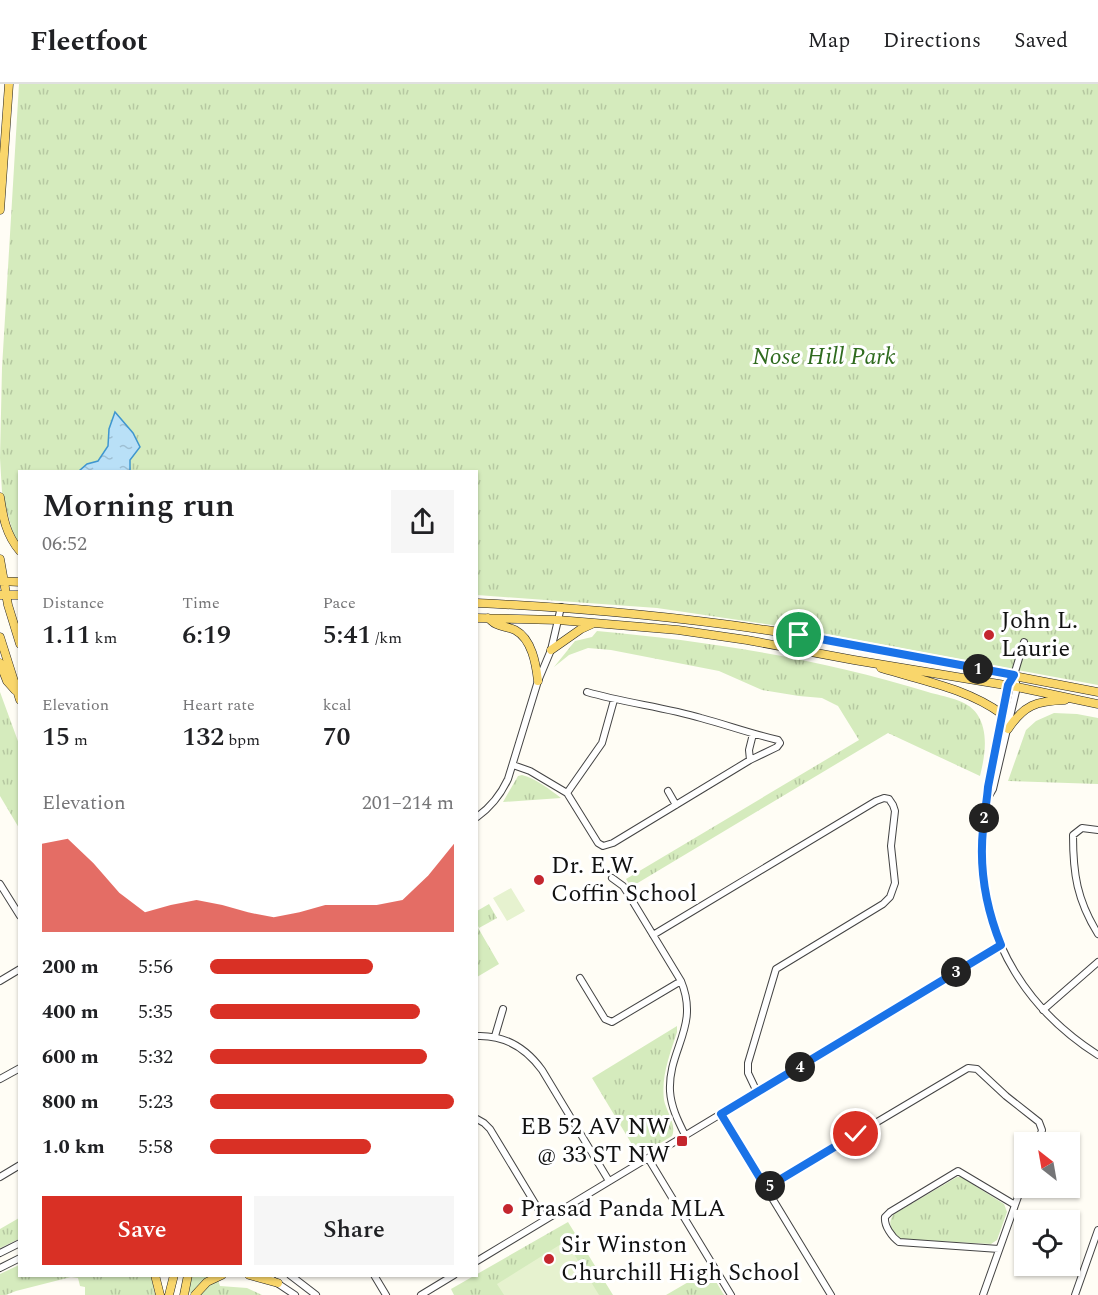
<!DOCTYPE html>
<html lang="en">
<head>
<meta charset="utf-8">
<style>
	body { margin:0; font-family:Spectral,serif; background:#f6f6f6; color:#202124; height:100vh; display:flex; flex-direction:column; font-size:22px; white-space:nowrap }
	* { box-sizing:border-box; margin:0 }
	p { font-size:20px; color:#757577 }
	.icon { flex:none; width:33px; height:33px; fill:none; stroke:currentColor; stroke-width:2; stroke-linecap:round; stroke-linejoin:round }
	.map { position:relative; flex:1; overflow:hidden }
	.panel { position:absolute; left:18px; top:386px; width:460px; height:807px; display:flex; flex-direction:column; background:#fff; border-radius:0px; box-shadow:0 2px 4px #0004 }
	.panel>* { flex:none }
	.needle { width:39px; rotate:329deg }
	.fabs { position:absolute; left:1014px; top:1048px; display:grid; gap:12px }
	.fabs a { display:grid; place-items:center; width:66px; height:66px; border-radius:0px; background:#fff; box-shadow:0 2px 4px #0004; font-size:30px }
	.pin { position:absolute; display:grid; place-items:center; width:51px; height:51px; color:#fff; margin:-26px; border:3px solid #fff; border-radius:50%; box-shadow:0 2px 6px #0007 }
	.km { position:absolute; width:30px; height:30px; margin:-15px; border-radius:50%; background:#222; color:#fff; font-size:16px; line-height:30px; text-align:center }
	.round { display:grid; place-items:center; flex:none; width:63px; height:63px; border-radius:0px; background:#f6f6f6 }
	.overview { display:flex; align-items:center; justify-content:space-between; height:102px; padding:0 24px }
	h1 { font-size:33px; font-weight:600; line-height:45px }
	.metrics { display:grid; grid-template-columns:repeat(3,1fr); gap:9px; height:102px; padding:6px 24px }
	.metrics div { display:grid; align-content:center }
	.metrics b { font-size:26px; font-weight:600 }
	.metrics small { font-size:16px; font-weight:400 }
	.metrics p { font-size:16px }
	.chart { height:168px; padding:12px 24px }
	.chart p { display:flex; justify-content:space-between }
	.chart svg { width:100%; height:108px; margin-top:6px; fill:#d93025; opacity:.7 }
	.button { display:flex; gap:12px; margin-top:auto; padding:12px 24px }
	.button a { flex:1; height:69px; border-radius:0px; background:#d93025; color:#fff; font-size:24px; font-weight:600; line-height:69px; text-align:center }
	.button a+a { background:#f6f6f6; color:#202124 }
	ul { padding:0 24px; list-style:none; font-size:20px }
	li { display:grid; grid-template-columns:96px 72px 1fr; align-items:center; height:45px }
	li i { height:15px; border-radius:8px; background:#d93025 }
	header { display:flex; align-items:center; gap:36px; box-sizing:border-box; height:84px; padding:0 30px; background:#fff; border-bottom:2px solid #e0e0e0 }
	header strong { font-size:28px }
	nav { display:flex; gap:33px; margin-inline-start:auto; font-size:21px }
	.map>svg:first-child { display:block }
	.grass { fill:#d5ebbd }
	.park { fill:url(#park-tufts) }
	.pitch { fill:#e6f2cf }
	.water { fill:url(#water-ripples); stroke:#3f96cf; stroke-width:1.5 }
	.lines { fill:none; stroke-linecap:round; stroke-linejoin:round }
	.minor-casing { stroke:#444; stroke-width:8 }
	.major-casing { stroke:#222; stroke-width:9 }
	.minor { stroke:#fff; stroke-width:6 }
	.major { stroke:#f9d66b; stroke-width:8 }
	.route-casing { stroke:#fff; stroke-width:12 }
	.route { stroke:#1a73e8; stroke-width:8 }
	.poi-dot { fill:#c4262e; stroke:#fff; stroke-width:2 }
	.labels { text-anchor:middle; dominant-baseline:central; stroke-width:6; stroke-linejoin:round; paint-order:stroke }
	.park-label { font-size:24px; font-style:italic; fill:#2f6b1f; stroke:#fff }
	.poi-label { font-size:24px; fill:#111; stroke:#fff; text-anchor:start }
</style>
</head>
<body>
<header>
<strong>Fleetfoot</strong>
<nav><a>Map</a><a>Directions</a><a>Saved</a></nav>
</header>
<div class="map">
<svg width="1098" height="1211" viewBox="0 0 1098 1211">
	<defs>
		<pattern id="park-tufts" width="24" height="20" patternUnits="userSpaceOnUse" patternTransform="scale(1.5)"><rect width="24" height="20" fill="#d5ebbd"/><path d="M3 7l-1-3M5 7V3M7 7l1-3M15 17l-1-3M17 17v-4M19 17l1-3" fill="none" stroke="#b6c8a1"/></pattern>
		<pattern id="water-ripples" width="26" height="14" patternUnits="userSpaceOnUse" patternTransform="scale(1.5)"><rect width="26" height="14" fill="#b9e0f7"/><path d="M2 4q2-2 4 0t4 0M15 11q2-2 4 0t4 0" fill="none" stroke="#9ebfd3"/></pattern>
	</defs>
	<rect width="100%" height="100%" fill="#fffdf5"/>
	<path class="grass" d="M 192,1191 L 212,1191 L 204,1195 L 191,1210 L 189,1208 Z"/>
	<path class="park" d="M 19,0 L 1098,0 L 1098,601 L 799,545 L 657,524 L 477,511 L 477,387 L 20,387 L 19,459 L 13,449 L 2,408 L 0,374 L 2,284 Z
		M 597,547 C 709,557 821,575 928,608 C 944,613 967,615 977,630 C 989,648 985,672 980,692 L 888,649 L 631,803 L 626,795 L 859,656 L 838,622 L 822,614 L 799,612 L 762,606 L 719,587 L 611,566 L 588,564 L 569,571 L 554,583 L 575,557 L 592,553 Z
		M 0,608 L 19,660 L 19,744 L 0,712 Z
		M 1054,629 L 1077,630 L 1098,634 L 1098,700 L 1008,697 L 1026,646 L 1036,637 Z
		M 522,691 C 537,695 549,705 561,714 L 503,718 L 518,692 Z
		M 489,820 L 497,834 L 479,844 L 477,840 L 477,827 Z
		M 477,842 L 499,880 L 477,893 Z
		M 677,942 L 677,948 C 670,970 661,992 664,1016 C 666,1027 677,1041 672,1052 L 639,1072 L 592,994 Z
		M 957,1093 L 961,1093 L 1004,1120 L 1007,1128 L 997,1156 L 991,1160 L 901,1155 C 892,1149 886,1139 894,1130 Z
		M 19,1134 L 19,1155 L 0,1164 L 0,1145 Z
		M 568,1138 L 613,1211 L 454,1211 L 451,1205 Z
		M 19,1181 L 20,1191 L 151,1191 L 155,1211 L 85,1211 L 85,1203 L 80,1202 L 78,1194 L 71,1193 L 16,1207 L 6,1211 L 0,1211 L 0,1190 Z
		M 709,1186 L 724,1211 L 666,1211 Z
		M 218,1196 L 220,1202 L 247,1204 L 262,1211 L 199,1211 L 210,1200 Z"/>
	<path class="pitch" d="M 511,804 L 525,827 L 507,837 L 493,814 Z
		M 566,1157 L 599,1211 L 504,1211 L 497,1200 Z"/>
	<path class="water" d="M 115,328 L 133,349 L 140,363 L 130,376 L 130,387 L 79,387 L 87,380 L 98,377 L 108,362 L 109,345 Z"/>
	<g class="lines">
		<g class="minor-casing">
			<path id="minor" d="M 1024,558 L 1014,591 L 1008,601 L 988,703 C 987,727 981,751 982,775 C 984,859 1029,927 1098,971
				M 750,676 L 749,666 L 753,650
				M 513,681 L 530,687 L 567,709 L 598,759 L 603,762 L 613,759 L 750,676 L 777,663 L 780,659 L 778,656 C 752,650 727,641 701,634 C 664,623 625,619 587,608
				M 668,707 L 676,721
				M 567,709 L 602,659 L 614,616
				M 989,712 L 993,705 L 1017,603 L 1014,591
				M 477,733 C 491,723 501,710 508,695 L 538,597 L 551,566 L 561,523
				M 1098,746 L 1082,744 L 1073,751 C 1073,790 1077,816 1098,850
				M 612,794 L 623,802 L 627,808 L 681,897 C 700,943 668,965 670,1007 C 671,1023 678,1037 685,1051
				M 0,800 L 20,832
				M 653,851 L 876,717 L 884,714 L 889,715 L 893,721 L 895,727 L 891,762 L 895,799 L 890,813 L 883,820 L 776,885 L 748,979 L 748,989 L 757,1008
				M 580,894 L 605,935 L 612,938 L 681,897
				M 0,897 L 20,885
				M 1043,926 L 1098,878
				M 477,952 C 504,951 526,964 542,986 L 609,1097
				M 495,952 L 503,925
				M 0,995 L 20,984
				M 721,1030 L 831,1211
				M 477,1035 L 484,1039 L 490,1045 L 545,1136
				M 648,1074 L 731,1211
				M 0,1093 L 20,1081
				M 766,1104 L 968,984 L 977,985 L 1006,1012 L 1039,1038 L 1042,1046 L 1038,1059
				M 999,1165 L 899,1158 C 892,1153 884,1142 885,1133 L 890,1128 L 958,1087 L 1015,1121
				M 0,1169 L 20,1159
				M 477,1177 L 1001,861
				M 0,1184 L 20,1174
				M 265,1191 L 295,1211
				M 290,1191 L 316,1211
				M 374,1191 L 386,1211
				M 421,1211 L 454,1191
				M 983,1211 L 1024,1096
				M 1075,1211 L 1098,1146"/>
		</g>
		<g class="major-casing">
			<path id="major" d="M 0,126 L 9,0
				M 0,413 C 3,433 6,451 20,467
				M 0,475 L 8,521 L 20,560
				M 0,497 L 20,498
				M 0,511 L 20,511
				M 477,519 C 585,524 692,534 799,551 L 1098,608
				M 477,534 L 558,536 L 678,546 L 747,556 L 854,576 L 1017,603 L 1098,620
				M 488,534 C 491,536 493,539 496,540 C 502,543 509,543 515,546 C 532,555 536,580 538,597
				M 0,553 L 20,616
				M 551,566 L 581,545 L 592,540
				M 0,579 L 7,597 L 15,606
				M 881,584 C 923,597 966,604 1002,630
				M 1008,645 C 1024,621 1036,617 1065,616
				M 155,1191 L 160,1211
				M 249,1191 L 278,1199
				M 169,1211 L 174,1191
				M 184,1211 L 188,1191
				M 195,1211 L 207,1198 L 222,1191"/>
		</g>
		<use href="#minor" class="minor"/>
		<use href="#major" class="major"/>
	</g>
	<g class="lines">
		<g class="route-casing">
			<path id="route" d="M 799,551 L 1014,591 L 1008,601 L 988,703 C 987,717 984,731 983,745 C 979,785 986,824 1001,861 L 721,1030 L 766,1104 L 856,1050"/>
		</g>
		<use href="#route" class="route"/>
	</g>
	<g class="poi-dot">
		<circle cx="989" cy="551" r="6"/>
		<circle cx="539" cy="796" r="6"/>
		<rect x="676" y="1051" width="12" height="12" rx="3"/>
		<circle cx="508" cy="1125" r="6"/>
		<circle cx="549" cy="1175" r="6"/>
	</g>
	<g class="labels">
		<g class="park-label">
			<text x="824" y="273">Nose Hill Park</text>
		</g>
		<g class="poi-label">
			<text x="1001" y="537">John L.<tspan x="1001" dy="28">Laurie</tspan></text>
			<text x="551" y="782">Dr. E.W.<tspan x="551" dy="28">Coffin School</tspan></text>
			<text x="670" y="1043" text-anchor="end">EB 52 AV NW<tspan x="670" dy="28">@ 33 ST NW</tspan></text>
			<text x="520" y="1125">Prasad Panda MLA</text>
			<text x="561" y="1161">Sir Winston<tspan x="561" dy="28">Churchill High School</tspan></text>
		</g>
	</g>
</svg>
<div class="fabs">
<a><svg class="needle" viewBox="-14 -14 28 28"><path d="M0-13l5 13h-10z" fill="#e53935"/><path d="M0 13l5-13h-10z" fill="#757577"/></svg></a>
<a><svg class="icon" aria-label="locate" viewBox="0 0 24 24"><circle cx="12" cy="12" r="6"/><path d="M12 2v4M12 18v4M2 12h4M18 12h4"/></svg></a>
</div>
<div class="pin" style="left:799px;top:551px;background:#1e9e55"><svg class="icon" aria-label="arrive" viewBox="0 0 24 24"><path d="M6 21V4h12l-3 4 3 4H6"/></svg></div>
<div class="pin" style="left:856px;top:1050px;background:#d93025"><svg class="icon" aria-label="check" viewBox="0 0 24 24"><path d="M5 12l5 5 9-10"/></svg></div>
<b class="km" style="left:978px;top:585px">1</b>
<b class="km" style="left:984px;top:734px">2</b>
<b class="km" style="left:956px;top:888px">3</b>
<b class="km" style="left:800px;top:983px">4</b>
<b class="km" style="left:770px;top:1102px">5</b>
<section class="panel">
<div class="overview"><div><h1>Morning run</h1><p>06:52</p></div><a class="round"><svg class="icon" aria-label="share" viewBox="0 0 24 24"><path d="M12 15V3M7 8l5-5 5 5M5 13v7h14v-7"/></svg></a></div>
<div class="metrics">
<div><p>Distance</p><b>1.11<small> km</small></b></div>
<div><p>Time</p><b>6:19</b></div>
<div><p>Pace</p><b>5:41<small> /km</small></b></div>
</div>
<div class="metrics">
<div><p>Elevation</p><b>15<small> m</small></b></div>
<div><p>Heart rate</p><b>132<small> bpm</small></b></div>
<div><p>kcal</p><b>70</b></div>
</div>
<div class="chart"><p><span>Elevation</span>201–214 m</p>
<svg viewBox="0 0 160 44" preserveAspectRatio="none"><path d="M0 44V8L10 6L20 16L30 28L40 36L50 33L60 31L70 33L80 36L90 38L100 36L110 33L120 33L130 33L140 31L150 21L160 8V44z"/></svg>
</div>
<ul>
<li><b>200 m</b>5:56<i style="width:67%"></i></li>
<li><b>400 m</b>5:35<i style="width:86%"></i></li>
<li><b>600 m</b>5:32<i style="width:89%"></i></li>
<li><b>800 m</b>5:23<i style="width:100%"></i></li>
<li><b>1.0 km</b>5:58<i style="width:66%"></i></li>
</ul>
<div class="button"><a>Save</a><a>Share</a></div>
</section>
</div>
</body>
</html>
